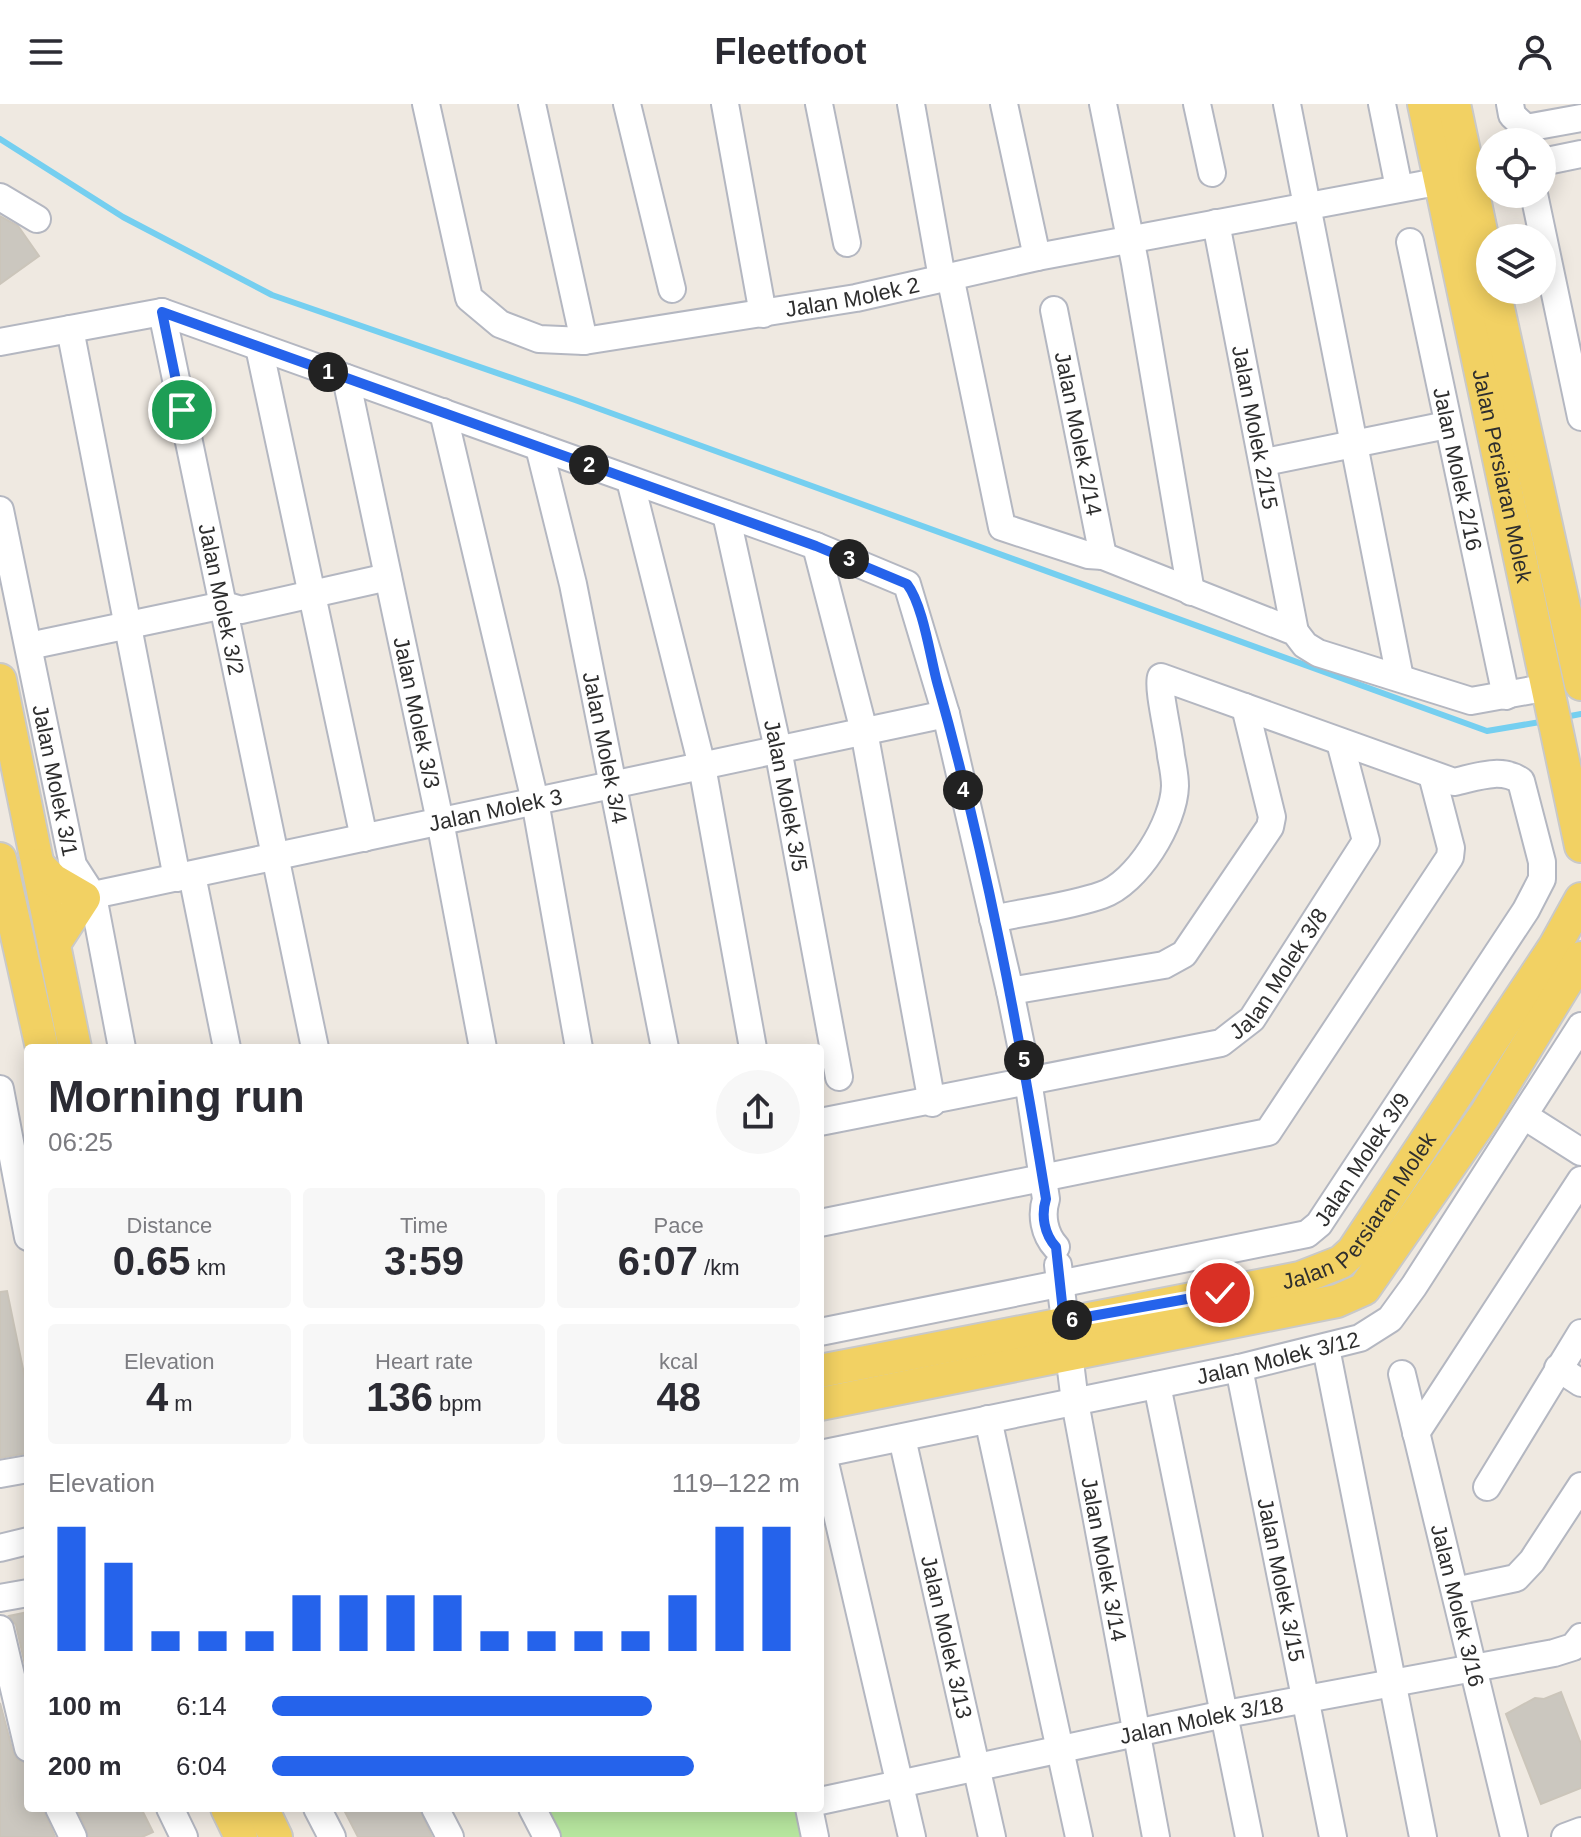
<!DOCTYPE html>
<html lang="en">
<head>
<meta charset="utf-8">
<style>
	body { margin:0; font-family:Arial,sans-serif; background:#f7f7f7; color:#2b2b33; height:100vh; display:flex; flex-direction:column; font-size:30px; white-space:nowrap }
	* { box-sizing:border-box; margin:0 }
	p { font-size:26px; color:#7c7c81 }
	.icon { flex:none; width:44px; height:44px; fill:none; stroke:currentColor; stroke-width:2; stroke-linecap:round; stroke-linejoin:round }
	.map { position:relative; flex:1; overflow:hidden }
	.drawer { position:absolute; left:24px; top:940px; width:800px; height:768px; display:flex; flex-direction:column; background:#fff; border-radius:8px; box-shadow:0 4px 20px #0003 }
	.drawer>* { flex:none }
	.controls { position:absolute; left:1476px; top:24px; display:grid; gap:16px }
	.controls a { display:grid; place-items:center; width:80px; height:80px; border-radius:50%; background:#fff; box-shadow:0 4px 20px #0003; font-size:40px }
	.pin { position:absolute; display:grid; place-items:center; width:68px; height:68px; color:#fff; margin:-34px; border:4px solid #fff; border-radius:50%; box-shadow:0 2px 8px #0007 }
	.km { position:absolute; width:40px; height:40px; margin:-20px; border-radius:50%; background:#222; color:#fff; font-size:22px; line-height:40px; text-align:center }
	.round { display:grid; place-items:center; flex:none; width:84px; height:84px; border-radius:42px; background:#f7f7f7 }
	.summary { display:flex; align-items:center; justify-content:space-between; height:136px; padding:0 24px }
	h1 { font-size:44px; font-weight:800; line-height:60px }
	.figures { display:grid; grid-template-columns:repeat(3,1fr); gap:12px; height:136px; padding:8px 24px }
	.figures div { display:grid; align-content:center; border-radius:8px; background:#f7f7f7; text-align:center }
	.figures b { font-size:40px; font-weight:800 }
	.figures small { font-size:22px; font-weight:400 }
	.figures p { font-size:22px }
	.chart { height:224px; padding:16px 24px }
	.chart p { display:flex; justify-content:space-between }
	.chart svg { width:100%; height:144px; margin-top:8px; stroke:#2563eb; stroke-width:6 }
	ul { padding:0 24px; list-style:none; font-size:26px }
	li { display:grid; grid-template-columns:128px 96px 1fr; align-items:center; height:60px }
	li i { height:20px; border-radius:10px; background:#2563eb }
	header { display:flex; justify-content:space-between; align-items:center; height:104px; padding:0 24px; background:#fff; font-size:36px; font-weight:800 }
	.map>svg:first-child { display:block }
	.green { fill:#b6e59e }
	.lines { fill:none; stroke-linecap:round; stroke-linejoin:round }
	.stream { stroke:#75cff0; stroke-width:6 }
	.building { fill:#cbc7bf; stroke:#cbc5ba; stroke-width:2 }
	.minor-casing { stroke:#b4b7c1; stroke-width:30 }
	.major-casing { stroke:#c9c9c9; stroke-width:36 }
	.minor { stroke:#fff; stroke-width:26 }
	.major { stroke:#f2d163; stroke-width:32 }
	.route-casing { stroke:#fff; stroke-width:16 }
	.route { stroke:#2563eb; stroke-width:10 }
	.labels { text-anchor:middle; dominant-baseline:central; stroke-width:6; stroke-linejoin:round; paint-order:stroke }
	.street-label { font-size:22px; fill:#2e2e2e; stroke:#fff }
</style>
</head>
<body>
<header><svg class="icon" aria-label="menu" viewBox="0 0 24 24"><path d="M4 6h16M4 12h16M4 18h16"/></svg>Fleetfoot<svg class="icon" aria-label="person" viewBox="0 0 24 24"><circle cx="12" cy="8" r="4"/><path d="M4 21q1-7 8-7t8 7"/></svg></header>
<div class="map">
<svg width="1581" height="1733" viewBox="0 0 1581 1733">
	<rect width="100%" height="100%" fill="#efe9e1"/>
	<path class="green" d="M 543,1704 L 796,1704 L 802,1733 L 558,1733 Z"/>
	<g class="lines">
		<path class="stream" d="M 0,35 L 123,113 L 272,191 L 575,296 L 1487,627 L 1546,617
			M 1565,613 L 1581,610"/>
	</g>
	<path class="building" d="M 0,112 L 18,122 L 39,152 L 0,180 Z
		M 7,1187 L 28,1289 L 28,1349 L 0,1354 L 0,1188 Z
		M 28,1508 L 28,1574 L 16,1521 L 9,1512 Z
		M 1561,1588 L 1581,1640 L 1581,1684 L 1541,1700 L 1506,1610 L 1535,1594 L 1544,1595 Z
		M 0,1599 L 13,1648 L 17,1655 L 28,1660 L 28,1704 L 43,1704 L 55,1733 L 0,1733 Z
		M 77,1704 L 141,1704 L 153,1728 L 142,1733 L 89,1733 Z
		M 343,1704 L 419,1704 L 432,1733 L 358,1733 Z"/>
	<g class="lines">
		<g class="minor-casing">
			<g id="minor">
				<path id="s1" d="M 426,0 L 469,194 L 500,220 L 539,235 L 584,237 L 856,194 L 1037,153 L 1490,68"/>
				<path d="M 532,0 L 584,237"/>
				<path d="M 627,0 L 672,185"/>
				<path d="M 725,0 L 763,210"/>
				<path d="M 819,0 L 847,139"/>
				<path d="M 911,0 L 942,174"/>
				<path d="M 1004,0 L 1037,153"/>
				<path d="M 1103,0 L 1135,159 L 1191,488"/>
				<path d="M 1197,0 L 1212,69"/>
				<path d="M 1287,0 L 1400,574"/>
				<path d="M 1382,0 L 1399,84"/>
				<path d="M 1510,0 L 1512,11 L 1526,24 L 1581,14"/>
				<path d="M 1542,58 L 1581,50"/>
				<path d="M 1534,90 L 1581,313"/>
				<path d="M 0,93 L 37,115"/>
				<path id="s2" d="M 1216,119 L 1295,528"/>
				<path id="s3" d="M 1410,138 L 1506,592"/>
				<path d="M 950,172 L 1002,423 L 1088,451 L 1103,452 L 1295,528 L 1305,541 L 1318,549 L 1471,597 L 1549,583"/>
				<path id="s4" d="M 1054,206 L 1103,452"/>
				<path d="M 162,208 L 816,442 L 907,480 L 946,610 L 1010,887 L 1028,976 L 1046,1095 C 1041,1111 1044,1130 1056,1143"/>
				<path d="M 70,225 L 177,774"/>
				<path id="s5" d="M 0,238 L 162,208 L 315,944"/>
				<path d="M 259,243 L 364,734"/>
				<path id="s6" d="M 346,274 L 440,717 L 483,944"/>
				<path d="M 443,308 L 535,697 L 579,944"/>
				<path id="s7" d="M 539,343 L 573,480 L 665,944"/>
				<path d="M 1265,358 L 1447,321"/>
				<path d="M 630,376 L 702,662 L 753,944"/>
				<path id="s8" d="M 0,406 L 73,761 L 93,792 L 122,944"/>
				<path id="s9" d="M 726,410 L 778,645 L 839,973"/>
				<path d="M 816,442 L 864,627 L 932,999"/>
				<path d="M 29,542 L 224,501 L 241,506 L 388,473"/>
				<path d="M 192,771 L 227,944"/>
				<path id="s10" d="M 65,797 L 946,610"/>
				<path d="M 1010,887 L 1164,861 L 1184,850 L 1270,723 L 1272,713 L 1245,603"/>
				<path d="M 0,985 L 28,1133"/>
				<path d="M 1526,1013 L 1581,1048"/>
				<path id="s11" d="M 820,1018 L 1221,939 L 1252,915 L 1366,737 L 1340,638"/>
				<path d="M 820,1119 L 1268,1028 L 1450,753 L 1451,744 L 1432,671"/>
				<path id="s12" d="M 1058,1161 L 1075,1298 L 1156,1733"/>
				<path id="s13" d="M 820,1228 L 1307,1130 L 1319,1120 L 1526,806 L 1542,775 L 1542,758 L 1521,677 C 1501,663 1477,673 1454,678 L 1161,573 C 1157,583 1170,636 1171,652 C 1173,662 1175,672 1175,682 C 1174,719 1137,779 1102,791 C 1068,803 1028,807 993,815"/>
				<path d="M 1326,1244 L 1423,1733"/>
				<path id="s14" d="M 1239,1264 L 1333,1733"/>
				<path d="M 1558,1264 L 1581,1279"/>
				<path id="s15" d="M 1402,1270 L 1514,1733"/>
				<path d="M 1157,1281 L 1249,1733"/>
				<path d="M 988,1315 L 1079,1733"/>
				<path d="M 1416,1329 L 1581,1076"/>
				<path id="s16" d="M 902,1334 L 992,1733"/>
				<path id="s17" d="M 820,1350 L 1239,1264 L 1360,1234 L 1390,1215 L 1414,1182 L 1581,922"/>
				<path d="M 823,1350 L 912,1733"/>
				<path d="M 0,1370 L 28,1365"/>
				<path d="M 1487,1383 L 1581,1229"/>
				<path d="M 0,1444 L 28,1437"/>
				<path d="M 1455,1487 L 1516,1474 L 1532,1457 L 1581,1382"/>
				<path d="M 0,1494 L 28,1489"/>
				<path d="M 0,1525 L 28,1644"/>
				<path id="s18" d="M 820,1697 L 1215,1612 L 1554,1549 L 1573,1543 L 1581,1533"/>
				<path d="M 59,1704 L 73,1733"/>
				<path d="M 170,1704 L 184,1733"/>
				<path d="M 317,1704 L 332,1733"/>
				<path d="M 435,1704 L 450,1733"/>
				<path d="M 532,1704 L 547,1733"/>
				<path d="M 809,1704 L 815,1733"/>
				<path d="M 1565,1733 L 1581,1727"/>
			</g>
		</g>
		<g class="major-casing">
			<g id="major">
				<path id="s19" d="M 1424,0 L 1581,742"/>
				<path d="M 1454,0 L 1490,170"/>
				<path d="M 1494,186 L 1581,580"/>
				<path d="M 0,576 L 75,944"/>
				<path d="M 0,755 L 42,944"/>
				<path d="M 38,761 L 53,776 L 84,794 L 54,840"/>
				<path id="s20" d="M 820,1267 L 1300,1174 L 1341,1158 L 1353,1147 L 1555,842 L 1581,795"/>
				<path d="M 820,1300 L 1337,1197 L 1364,1185 L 1485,1011 L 1581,854"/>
				<path d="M 227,1704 L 241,1733"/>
				<path d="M 262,1704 L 276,1733"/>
			</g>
		</g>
		<use href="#minor" class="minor"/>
		<use href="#major" class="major"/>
	</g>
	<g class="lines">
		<g class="route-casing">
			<path id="route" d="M 182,306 L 162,208 L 816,442 L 907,480 C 923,501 930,552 937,578 C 985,747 1018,922 1046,1095 C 1041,1111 1044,1130 1056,1143 L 1064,1217 L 1220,1189"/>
		</g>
		<use href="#route" class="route"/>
	</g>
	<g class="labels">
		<g class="street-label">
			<text stroke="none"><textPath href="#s1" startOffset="598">Jalan Molek 2</textPath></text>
			<text stroke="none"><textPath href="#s2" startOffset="208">Jalan Molek 2/15</textPath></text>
			<text stroke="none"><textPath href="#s4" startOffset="126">Jalan Molek 2/14</textPath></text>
			<text stroke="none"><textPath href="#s3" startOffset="232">Jalan Molek 2/16</textPath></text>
			<text stroke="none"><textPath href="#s19" startOffset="380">Jalan Persiaran Molek</textPath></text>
			<text stroke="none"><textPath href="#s5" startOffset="458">Jalan Molek 3/2</textPath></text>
			<text stroke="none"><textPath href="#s6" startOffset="342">Jalan Molek 3/3</textPath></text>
			<text stroke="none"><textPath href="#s7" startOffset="308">Jalan Molek 3/4</textPath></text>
			<text stroke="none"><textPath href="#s8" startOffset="276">Jalan Molek 3/1</textPath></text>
			<text stroke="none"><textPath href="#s9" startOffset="288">Jalan Molek 3/5</textPath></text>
			<text stroke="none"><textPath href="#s10" startOffset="440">Jalan Molek 3</textPath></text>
			<text stroke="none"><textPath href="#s11" startOffset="500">Jalan Molek 3/8</textPath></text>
			<text stroke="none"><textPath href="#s13" startOffset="590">Jalan Molek 3/9</textPath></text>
			<text stroke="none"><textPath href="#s20" startOffset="580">Jalan Persiaran Molek</textPath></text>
			<text stroke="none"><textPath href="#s17" startOffset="468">Jalan Molek 3/12</textPath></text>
			<text stroke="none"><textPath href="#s12" startOffset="298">Jalan Molek 3/14</textPath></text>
			<text stroke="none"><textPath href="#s14" startOffset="216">Jalan Molek 3/15</textPath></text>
			<text stroke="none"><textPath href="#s15" startOffset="238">Jalan Molek 3/16</textPath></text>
			<text stroke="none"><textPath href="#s16" startOffset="204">Jalan Molek 3/13</textPath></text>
			<text stroke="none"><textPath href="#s18" startOffset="390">Jalan Molek 3/18</textPath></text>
		</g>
	</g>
</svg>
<div class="controls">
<a><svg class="icon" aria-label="locate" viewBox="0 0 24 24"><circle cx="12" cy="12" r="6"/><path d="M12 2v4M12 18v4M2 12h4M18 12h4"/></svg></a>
<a><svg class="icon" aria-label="layers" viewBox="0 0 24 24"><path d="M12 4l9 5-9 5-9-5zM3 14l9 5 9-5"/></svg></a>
</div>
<div class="pin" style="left:182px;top:306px;background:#1e9e55"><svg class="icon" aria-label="arrive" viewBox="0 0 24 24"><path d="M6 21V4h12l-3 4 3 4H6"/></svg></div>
<div class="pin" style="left:1220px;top:1189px;background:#d93025"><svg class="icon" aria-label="check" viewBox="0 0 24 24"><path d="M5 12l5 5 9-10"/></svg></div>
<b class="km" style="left:328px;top:268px">1</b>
<b class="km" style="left:589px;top:361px">2</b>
<b class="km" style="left:849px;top:455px">3</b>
<b class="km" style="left:963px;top:686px">4</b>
<b class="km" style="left:1024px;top:956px">5</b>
<b class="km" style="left:1072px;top:1216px">6</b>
<section class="drawer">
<div class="summary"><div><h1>Morning run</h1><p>06:25</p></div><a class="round"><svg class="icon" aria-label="share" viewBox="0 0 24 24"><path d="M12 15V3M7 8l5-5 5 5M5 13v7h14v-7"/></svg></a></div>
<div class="figures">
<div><p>Distance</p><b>0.65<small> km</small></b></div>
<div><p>Time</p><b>3:59</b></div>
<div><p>Pace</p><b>6:07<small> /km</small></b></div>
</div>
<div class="figures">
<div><p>Elevation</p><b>4<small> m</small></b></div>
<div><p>Heart rate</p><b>136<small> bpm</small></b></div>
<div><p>kcal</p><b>48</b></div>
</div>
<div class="chart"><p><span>Elevation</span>119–122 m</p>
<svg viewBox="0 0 160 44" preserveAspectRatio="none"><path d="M5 44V6M15 44V17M25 44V38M35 44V38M45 44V38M55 44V27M65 44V27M75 44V27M85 44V27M95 44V38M105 44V38M115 44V38M125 44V38M135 44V27M145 44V6M155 44V6"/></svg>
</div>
<ul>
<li><b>100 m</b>6:14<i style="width:72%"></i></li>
<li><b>200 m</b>6:04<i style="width:80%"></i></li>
</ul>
</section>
</div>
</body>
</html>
